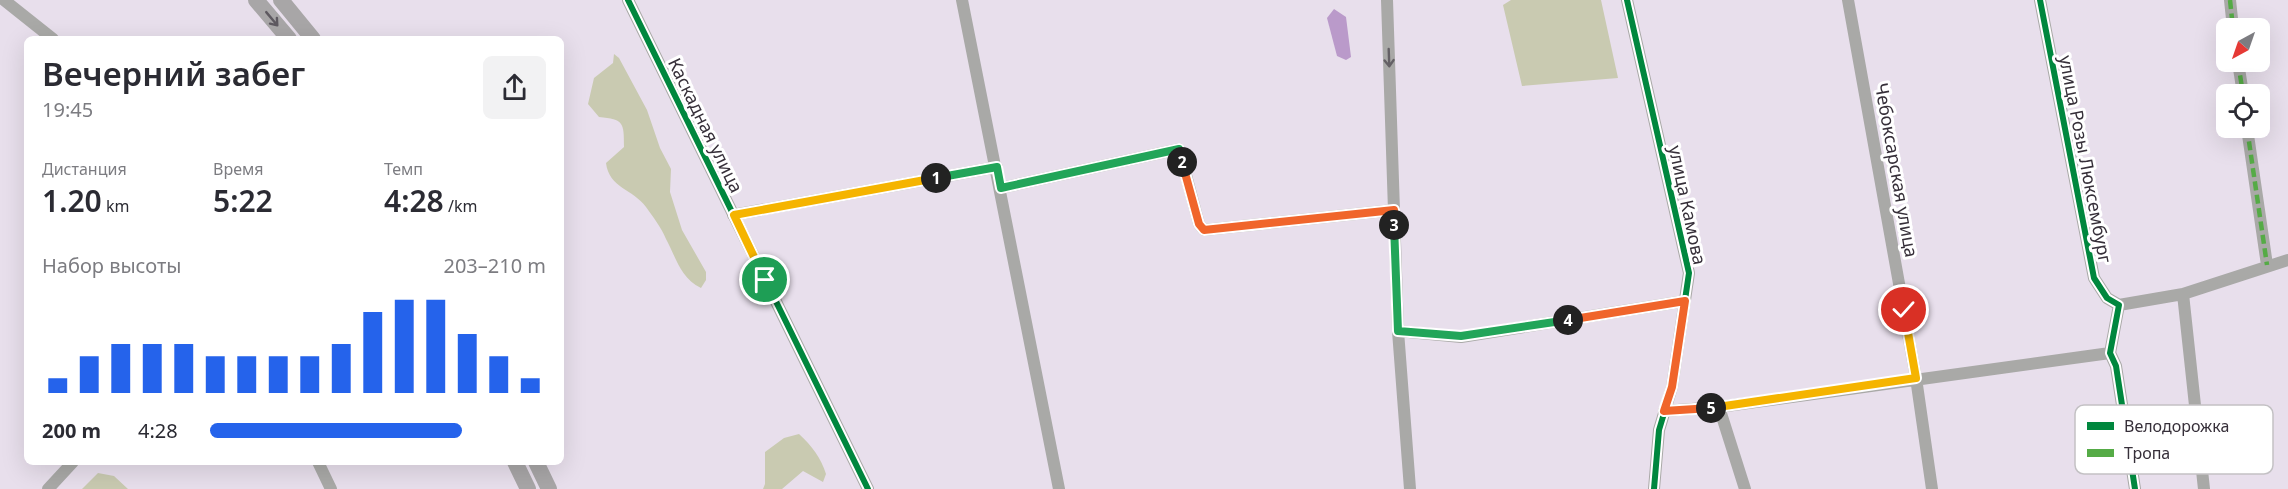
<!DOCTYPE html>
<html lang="ru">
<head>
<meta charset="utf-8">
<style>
	body { margin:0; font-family:"Noto Sans",sans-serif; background:#f2f2f3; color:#2b2b33; height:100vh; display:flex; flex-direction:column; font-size:22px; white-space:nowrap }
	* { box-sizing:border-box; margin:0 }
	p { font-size:20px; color:#7c7c81 }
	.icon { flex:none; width:33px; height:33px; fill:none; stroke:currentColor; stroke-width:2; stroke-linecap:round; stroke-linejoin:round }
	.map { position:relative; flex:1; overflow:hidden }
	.panel { position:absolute; left:24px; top:36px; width:540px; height:429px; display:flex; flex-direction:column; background:#fff; border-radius:9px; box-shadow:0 6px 24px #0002 }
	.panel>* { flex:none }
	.needle { width:39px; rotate:220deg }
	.controls { position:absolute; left:2216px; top:18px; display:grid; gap:12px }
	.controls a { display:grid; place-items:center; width:54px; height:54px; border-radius:9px; background:#fff; box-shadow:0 6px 24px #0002; font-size:30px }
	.pin { position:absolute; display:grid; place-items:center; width:51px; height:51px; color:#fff; margin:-26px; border:3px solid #fff; border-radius:50%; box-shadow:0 2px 6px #0007 }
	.km { position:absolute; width:30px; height:30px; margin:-15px; border-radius:50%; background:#222; color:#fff; font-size:16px; line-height:30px; text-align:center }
	.round { display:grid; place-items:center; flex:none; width:63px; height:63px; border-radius:9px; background:#f2f2f3 }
	.head { display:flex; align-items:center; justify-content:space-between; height:102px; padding:0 18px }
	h1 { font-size:33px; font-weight:600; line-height:45px }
	.figures { display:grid; grid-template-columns:repeat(3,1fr); gap:9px; height:102px; padding:6px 18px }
	.figures div { display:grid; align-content:center }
	.figures b { font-size:30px; font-weight:600 }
	.figures small { font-size:16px; font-weight:400 }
	.figures p { font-size:16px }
	.chart { height:168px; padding:12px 18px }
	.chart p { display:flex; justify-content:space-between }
	.chart svg { width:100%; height:108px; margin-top:6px; stroke:#2563eb; stroke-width:6 }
	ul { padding:0 18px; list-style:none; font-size:20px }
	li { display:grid; grid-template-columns:96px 72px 1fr; align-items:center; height:45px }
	li i { height:15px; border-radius:8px; background:#2563eb }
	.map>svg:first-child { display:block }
	.green { fill:#c9cab1 }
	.water { fill:#ba9aca }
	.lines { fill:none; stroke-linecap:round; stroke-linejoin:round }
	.minor { stroke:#a9a9a7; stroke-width:12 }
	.highway { stroke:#a8a6a7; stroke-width:16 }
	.quiet { stroke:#55ab46; stroke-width:4.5; stroke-dasharray:9 4.5; stroke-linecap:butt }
	.cycleway-casing { stroke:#fff; stroke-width:10 }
	.cycleway { stroke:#00873e; stroke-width:6 }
	.oneway { stroke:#5e5960 }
	.oneway2 { stroke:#646065 }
	.split-1-casing { stroke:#fff; stroke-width:12 }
	.split-2-casing { stroke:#fff; stroke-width:12 }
	.split-3-casing { stroke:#fff; stroke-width:12 }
	.split-4-casing { stroke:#fff; stroke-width:12 }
	.split-5-casing { stroke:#fff; stroke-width:12 }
	.split-6-casing { stroke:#fff; stroke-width:12 }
	.split-1 { stroke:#f5b400; stroke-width:8 }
	.split-2 { stroke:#22a559; stroke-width:8 }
	.split-3 { stroke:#f0652b; stroke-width:8 }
	.split-4 { stroke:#22a559; stroke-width:8 }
	.split-5 { stroke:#f0652b; stroke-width:8 }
	.split-6 { stroke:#f5b400; stroke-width:8 }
	.labels { text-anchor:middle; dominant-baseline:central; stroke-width:6; stroke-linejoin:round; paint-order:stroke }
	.street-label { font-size:18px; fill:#362f39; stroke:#fff }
	.key { fill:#fff; stroke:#c3c1c4; stroke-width:1.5 }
	.key-label { font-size:16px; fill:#362f39 }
</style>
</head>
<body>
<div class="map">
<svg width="2288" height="489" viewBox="0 0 2288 489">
	<rect width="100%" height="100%" fill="#e8dfec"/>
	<path class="green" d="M 1511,0 L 1601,0 L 1618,78 L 1522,86 L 1503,5 Z
		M 614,54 L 619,58 L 647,110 L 660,148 L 671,169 L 670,192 L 682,230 L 706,272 L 706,280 L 701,288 C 680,278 676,257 666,239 C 661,227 653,217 646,207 C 633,189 609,188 606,163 L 624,147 C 624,123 624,119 599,117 L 588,104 L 594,78 L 613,63 Z
		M 799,434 C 812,446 821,458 826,474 L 823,482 L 803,471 L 782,489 L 763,489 L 765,484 L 765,452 L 784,438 Z
		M 98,473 L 114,476 L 128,489 L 82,489 Z"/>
	<path class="water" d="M 1334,9 L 1346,17 L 1351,57 L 1346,60 L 1337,56 L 1327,18 Z"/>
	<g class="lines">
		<path class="minor" d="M 4,0 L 53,39
			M 628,0 L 868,489
			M 962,0 L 1059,489
			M 1387,0 L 1398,331 L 1410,489
			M 1627,0 L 1689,273 L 1672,387 L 1659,430 L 1654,489
			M 1848,0 L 1916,378 L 1932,489
			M 2040,0 L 2094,278 L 2107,298 L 2119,305 L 2110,353 L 2116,366 L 2135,489
			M 2230,0 L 2233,28
			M 2238,62 L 2243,94
			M 2247,128 L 2267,265
			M 1001,188 L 1179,149 L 1199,224 L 1204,230 L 1394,210
			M 733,215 L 997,167
			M 2183,294 L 2204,489
			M 2119,305 L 2183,294 L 2288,260
			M 1398,331 L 1461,337 L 1685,301
			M 1719,407 L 1745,489
			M 1664,411 L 1719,407 L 2110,353
			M 318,462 L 331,489
			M 48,489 L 73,462"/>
		<path class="highway" d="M 256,0 L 289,39
			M 281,0 L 313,39
			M 515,462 L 528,489
			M 536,462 L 549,489"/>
		<path class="quiet" d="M 2230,0 L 2233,28
			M 2238,62 L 2243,94
			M 2247,128 L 2267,265"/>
		<g class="cycleway-casing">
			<path id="cycleway" d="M 628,0 L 868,489
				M 1627,0 L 1689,273 L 1672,387 L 1659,430 L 1654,489
				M 2040,0 L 2094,278 L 2107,298 L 2119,305 L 2110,353 L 2116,366 L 2135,489"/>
		</g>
		<use href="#cycleway" class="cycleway"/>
	</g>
	<defs><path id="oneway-shaft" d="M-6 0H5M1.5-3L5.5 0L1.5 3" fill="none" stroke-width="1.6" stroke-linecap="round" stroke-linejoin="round" transform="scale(1.5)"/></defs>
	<use class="oneway" href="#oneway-shaft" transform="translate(272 19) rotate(50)"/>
	<use class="oneway2" href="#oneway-shaft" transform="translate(1389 58) rotate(88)"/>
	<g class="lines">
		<g class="split-1-casing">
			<path id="split-1" d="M 765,280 L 734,215 L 936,178"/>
		</g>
		<g class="split-2-casing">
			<path id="split-2" d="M 936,178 L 997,167 L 1001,188 L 1179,149 L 1182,162"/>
		</g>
		<g class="split-3-casing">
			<path id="split-3" d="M 1182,162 L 1199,224 L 1204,230 L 1394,210 L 1394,225"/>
		</g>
		<g class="split-4-casing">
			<path id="split-4" d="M 1394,225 L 1398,331 L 1461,336 L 1568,320"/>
		</g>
		<g class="split-5-casing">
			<path id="split-5" d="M 1568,320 L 1685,301 L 1672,387 L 1664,411 L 1711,408"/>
		</g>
		<g class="split-6-casing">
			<path id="split-6" d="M 1711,408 L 1916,378 L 1904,310"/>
		</g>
		<use href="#split-1" class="split-1"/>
		<use href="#split-2" class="split-2"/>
		<use href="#split-3" class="split-3"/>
		<use href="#split-4" class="split-4"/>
		<use href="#split-5" class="split-5"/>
		<use href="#split-6" class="split-6"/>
	</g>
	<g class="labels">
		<g class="street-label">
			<text transform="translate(706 125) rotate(64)">Каскадная улица</text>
			<text transform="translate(2086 159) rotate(79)">улица Розы Люксембург</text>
			<text transform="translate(1897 170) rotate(80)">Чебоксарская улица</text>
			<text transform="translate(1688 205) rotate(78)">улица Камова</text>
		</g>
	</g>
	<rect x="2075" y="405" width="198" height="69" rx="9" class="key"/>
	<rect x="2087" y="422" width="27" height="8" fill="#00873e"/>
	<rect x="2087" y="449" width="27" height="8" fill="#55ab46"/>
	<g class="key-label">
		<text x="2124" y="432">Велодорожка</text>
		<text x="2124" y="459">Тропа</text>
	</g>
</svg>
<div class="controls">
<a><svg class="needle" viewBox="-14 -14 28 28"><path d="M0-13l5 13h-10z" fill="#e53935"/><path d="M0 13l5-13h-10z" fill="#7c7c81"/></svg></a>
<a><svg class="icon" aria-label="locate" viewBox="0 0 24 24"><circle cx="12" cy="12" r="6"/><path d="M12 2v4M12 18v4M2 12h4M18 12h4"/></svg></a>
</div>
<div class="pin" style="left:765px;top:280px;background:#1e9e55"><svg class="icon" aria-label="arrive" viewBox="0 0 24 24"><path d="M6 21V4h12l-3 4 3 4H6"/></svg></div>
<div class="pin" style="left:1904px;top:310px;background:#d93025"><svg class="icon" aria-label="check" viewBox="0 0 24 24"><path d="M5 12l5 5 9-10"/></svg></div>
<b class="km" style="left:936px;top:178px">1</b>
<b class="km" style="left:1182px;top:162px">2</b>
<b class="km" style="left:1394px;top:225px">3</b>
<b class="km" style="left:1568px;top:320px">4</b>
<b class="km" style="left:1711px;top:408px">5</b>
<section class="panel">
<div class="head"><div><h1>Вечерний забег</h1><p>19:45</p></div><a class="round"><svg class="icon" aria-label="share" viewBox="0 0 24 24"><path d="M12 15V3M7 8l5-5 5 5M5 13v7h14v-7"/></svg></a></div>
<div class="figures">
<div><p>Дистанция</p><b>1.20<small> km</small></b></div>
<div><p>Время</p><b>5:22</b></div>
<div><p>Темп</p><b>4:28<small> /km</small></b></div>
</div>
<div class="chart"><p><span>Набор высоты</span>203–210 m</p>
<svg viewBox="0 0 160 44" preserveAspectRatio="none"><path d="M5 44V38M15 44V29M25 44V24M35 44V24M45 44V24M55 44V29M65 44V29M75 44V29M85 44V29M95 44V24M105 44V11M115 44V6M125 44V6M135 44V20M145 44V29M155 44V38"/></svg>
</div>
<ul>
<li><b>200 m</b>4:28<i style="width:75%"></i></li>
</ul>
</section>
</div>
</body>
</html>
